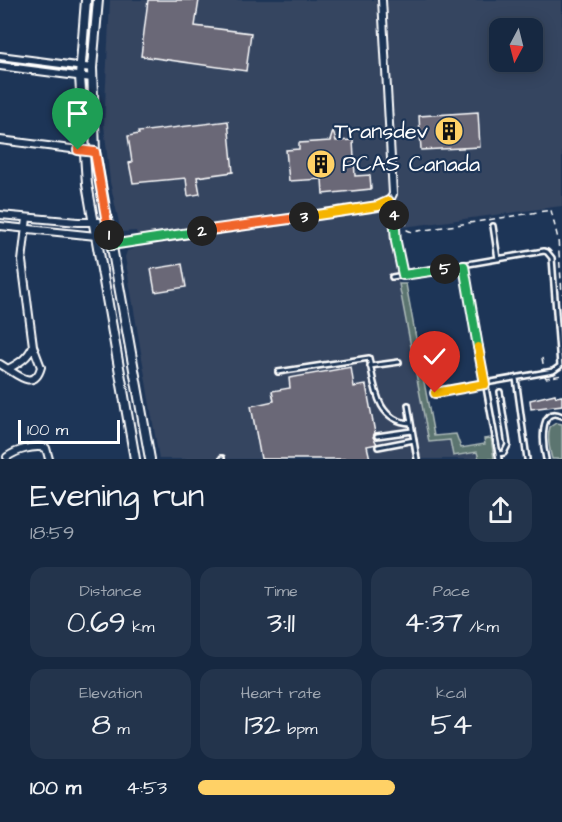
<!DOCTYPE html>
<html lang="en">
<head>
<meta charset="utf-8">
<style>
	body { margin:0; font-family:"Architects Daughter",sans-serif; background:#23344c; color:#f1f3f6; height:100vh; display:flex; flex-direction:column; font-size:22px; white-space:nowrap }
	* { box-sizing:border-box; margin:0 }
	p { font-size:20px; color:#9ea6b1 }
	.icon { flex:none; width:33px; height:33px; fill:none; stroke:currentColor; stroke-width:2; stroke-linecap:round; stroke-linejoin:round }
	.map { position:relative; height:459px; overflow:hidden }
	.panel { display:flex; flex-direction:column; background:#162841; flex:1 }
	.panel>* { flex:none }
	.needle { width:39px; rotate:187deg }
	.tools { position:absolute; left:489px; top:18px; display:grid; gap:12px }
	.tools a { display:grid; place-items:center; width:54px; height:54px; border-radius:12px; background:#162841; box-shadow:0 3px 15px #0003,0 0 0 2px #35445a; font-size:30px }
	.scale { position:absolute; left:18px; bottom:15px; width:102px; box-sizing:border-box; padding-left:6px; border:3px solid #fff; border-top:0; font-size:16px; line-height:21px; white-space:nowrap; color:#fff; -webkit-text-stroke:4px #1d3557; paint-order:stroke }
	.pin { position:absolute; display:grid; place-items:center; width:51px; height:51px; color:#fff; margin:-62px -26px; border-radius:50% 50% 50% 0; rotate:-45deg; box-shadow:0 0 6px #0007 }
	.pin .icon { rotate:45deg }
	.km { position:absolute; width:30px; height:30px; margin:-15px; border-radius:50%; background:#222; color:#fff; font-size:16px; line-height:30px; text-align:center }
	.round { display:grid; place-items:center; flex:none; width:63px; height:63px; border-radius:18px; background:#23344c }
	.headline { display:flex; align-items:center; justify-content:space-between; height:102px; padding:0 30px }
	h1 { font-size:33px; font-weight:600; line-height:45px }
	.stats { display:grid; grid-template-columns:repeat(3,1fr); gap:9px; height:102px; padding:6px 30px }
	.stats div { display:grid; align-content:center; border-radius:15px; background:#23344c; text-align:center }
	.stats b { font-size:30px; font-weight:600 }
	.stats small { font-size:16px; font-weight:400 }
	.stats p { font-size:16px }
	ul { padding:0 30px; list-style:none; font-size:20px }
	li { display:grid; grid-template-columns:96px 72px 1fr; align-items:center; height:45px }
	li i { height:15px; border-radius:8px; background:#ffd166 }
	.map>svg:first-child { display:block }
	.built { fill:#344461; fill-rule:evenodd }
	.green { fill:#5b7470; stroke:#adbab8; stroke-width:1.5 }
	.building { fill:#6b6777; stroke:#fff; stroke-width:1.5 }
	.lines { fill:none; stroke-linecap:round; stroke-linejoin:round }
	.service-casing { stroke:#fff; stroke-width:8 }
	.minor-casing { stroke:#fff; stroke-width:10 }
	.tertiary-casing { stroke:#fff; stroke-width:12 }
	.path { stroke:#fff; stroke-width:1.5; stroke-dasharray:6 4.5; stroke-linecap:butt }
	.service { stroke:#1d3557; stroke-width:3 }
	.minor { stroke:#1d3557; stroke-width:6 }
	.tertiary { stroke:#1d3557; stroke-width:8 }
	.split-1-casing { stroke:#fff; stroke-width:12 }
	.split-2-casing { stroke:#fff; stroke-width:12 }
	.split-3-casing { stroke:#fff; stroke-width:12 }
	.split-4-casing { stroke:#fff; stroke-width:12 }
	.split-5-casing { stroke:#fff; stroke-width:12 }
	.split-6-casing { stroke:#fff; stroke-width:12 }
	.split-7-casing { stroke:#fff; stroke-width:12 }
	.split-1 { stroke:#f0652b; stroke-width:8 }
	.split-2 { stroke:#22a559; stroke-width:8 }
	.split-3 { stroke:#f0652b; stroke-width:8 }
	.split-4 { stroke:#f5b400; stroke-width:8 }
	.split-5 { stroke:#22a559; stroke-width:8 }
	.split-6 { stroke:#22a559; stroke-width:8 }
	.split-7 { stroke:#f5b400; stroke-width:8 }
	.labels { text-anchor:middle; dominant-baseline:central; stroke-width:4.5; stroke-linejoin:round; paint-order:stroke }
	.poi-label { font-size:22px; fill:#fff; stroke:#1d3557; text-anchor:end }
</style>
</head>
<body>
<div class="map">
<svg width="562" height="459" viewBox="0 0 562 459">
	<rect width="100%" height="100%" fill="#1d3557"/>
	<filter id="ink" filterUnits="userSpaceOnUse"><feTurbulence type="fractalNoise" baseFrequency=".0167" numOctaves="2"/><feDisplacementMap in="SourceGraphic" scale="12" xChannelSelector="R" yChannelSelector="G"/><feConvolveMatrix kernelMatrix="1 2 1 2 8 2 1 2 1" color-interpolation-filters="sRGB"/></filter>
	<g filter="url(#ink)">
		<path class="built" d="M 110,0 L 562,0 L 562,206 L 389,229 L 429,442 L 450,439 L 453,456 L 477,452 L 479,459 L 159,459 L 125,257 L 127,251 L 140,246 L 136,231 L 121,232 L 110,182 L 104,125 ZM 500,28 L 532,28 L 532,62 L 500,62 Z"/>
		<path class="green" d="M 399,284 L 406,284 L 434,436 L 456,434 L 461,448 L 485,444 L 484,439 L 491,438 L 494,459 L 479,459 L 477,452 L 453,456 L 450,440 L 429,442 Z
			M 556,423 L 562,424 L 562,459 L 552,459 C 549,448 547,437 550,427 Z"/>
		<path class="building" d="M 148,0 L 199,0 L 195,26 L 251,33 L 246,71 L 141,56 Z
			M 478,112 L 480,147 L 421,150 L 419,116 Z
			M 228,121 L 233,172 L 197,177 L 200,194 L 188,196 L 186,178 L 133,183 L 129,163 L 132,162 L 128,136 L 139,134 L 138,132 Z
			M 333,131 L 336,141 L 353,140 L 355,176 L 370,175 L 371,189 L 323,194 L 322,179 L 289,181 L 286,150 L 299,149 L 299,143 L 330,141 Z
			M 182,264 L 186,287 L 155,292 L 151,269 Z
			M 351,367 L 354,387 L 366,385 L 375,433 L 373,437 L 377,444 L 367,446 L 370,459 L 261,459 L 251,406 L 274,401 L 272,391 L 290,388 L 289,378 Z
			M 555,394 L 556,397 L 562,396 L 562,405 L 531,409 L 530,400 Z"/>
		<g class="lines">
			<g class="service-casing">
				<path id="service" d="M 389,202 L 394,213 L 396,242 L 403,275
					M 493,226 L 498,259
					M 464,266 L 499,459
					M 392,277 L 544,251 L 547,252 L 552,258 L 560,366 L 553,371 L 435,392
					M 370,366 L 399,362
					M 278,372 L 369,358 C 375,385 375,421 411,423
					M 516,378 L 527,459
					M 408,405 L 417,459
					M 377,436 L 412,431
					M 378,447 L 414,440
					M 498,454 L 504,453 L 508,445 L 500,392
					M 222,458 L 222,459
					M 546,459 C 543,447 538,404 562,416"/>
			</g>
			<g class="minor-casing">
				<path id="minor" d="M 0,56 L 92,68
					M 0,66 L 92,78
					M 0,140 L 95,152
					M 0,215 L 78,222 L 106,222
					M 0,226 L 96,236 L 109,235
					M 111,245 L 378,206 L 389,202 L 393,194 L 382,0
					M 0,364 L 8,369 C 19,363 28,358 33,346 L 22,261 L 27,218
					M 8,369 C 20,377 35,389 41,367 L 33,346
					M 7,457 C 17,450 33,445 46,448 L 49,459"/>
			</g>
			<g class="tertiary-casing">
				<path id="tertiary" d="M 86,0 L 80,76 L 87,184 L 135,459
					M 98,0 L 92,68 L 95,152 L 150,459"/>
			</g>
			<path class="path" d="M 395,204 L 404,208 L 407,230 L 412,232 L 551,210 L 558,239 L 562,294
				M 542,358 L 544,369
				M 545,376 L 546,378 L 562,375"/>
			<use href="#service" class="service"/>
			<use href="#minor" class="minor"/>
			<use href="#tertiary" class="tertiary"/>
		</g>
	</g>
	<g class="lines" filter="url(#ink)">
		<g class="split-1-casing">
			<path id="split-1" d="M 78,150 L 95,152 L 109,235"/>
		</g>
		<g class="split-2-casing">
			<path id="split-2" d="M 109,235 L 111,245 L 202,231"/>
		</g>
		<g class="split-3-casing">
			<path id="split-3" d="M 202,231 L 304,217"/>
		</g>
		<g class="split-4-casing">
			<path id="split-4" d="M 304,217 L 378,206 L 389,201 L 394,215"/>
		</g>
		<g class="split-5-casing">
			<path id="split-5" d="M 394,215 L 396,242 L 403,275 L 445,269"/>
		</g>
		<g class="split-6-casing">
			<path id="split-6" d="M 445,269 L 464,266 L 478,347"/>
		</g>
		<g class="split-7-casing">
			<path id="split-7" d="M 435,393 L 485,384 L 478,347"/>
		</g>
		<use href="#split-1" class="split-1"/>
		<use href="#split-2" class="split-2"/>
		<use href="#split-3" class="split-3"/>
		<use href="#split-4" class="split-4"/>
		<use href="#split-5" class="split-5"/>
		<use href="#split-6" class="split-6"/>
		<use href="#split-7" class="split-7"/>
	</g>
	<defs>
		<g id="building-disc" transform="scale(1.5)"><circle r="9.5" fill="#ffd166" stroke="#1d3557"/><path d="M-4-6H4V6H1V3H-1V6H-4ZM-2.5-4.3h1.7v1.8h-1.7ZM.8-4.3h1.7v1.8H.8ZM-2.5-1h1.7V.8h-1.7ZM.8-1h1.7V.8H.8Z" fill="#111"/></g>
	</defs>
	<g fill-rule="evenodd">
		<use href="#building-disc" x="449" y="131"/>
		<use href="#building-disc" x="321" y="164"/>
	</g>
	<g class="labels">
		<g class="poi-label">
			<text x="428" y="131">Transdev</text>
			<text x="342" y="164" text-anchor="start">PCAS Canada</text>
		</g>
	</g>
</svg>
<div class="tools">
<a><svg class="needle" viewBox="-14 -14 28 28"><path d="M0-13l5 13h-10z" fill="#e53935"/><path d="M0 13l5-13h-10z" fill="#9ea6b1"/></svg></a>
</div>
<div class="scale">100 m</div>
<div class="pin" style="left:78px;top:150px;background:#1e9e55"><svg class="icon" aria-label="arrive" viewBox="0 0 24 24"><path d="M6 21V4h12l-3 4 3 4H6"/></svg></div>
<div class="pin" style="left:435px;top:393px;background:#d93025"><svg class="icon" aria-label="check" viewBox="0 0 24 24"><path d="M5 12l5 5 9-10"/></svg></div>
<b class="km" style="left:109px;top:235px">1</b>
<b class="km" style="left:202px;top:231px">2</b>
<b class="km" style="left:304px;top:217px">3</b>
<b class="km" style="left:394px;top:215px">4</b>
<b class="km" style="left:445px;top:269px">5</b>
</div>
<section class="panel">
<div class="headline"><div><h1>Evening run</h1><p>18:59</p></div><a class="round"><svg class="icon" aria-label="share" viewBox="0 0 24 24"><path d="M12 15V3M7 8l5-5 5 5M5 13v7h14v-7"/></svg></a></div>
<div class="stats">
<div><p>Distance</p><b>0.69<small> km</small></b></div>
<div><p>Time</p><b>3:11</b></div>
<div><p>Pace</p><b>4:37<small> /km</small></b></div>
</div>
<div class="stats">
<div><p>Elevation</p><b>8<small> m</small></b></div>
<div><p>Heart rate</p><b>132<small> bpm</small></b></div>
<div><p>kcal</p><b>54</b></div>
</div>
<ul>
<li><b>100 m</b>4:53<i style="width:59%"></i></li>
</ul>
</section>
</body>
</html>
